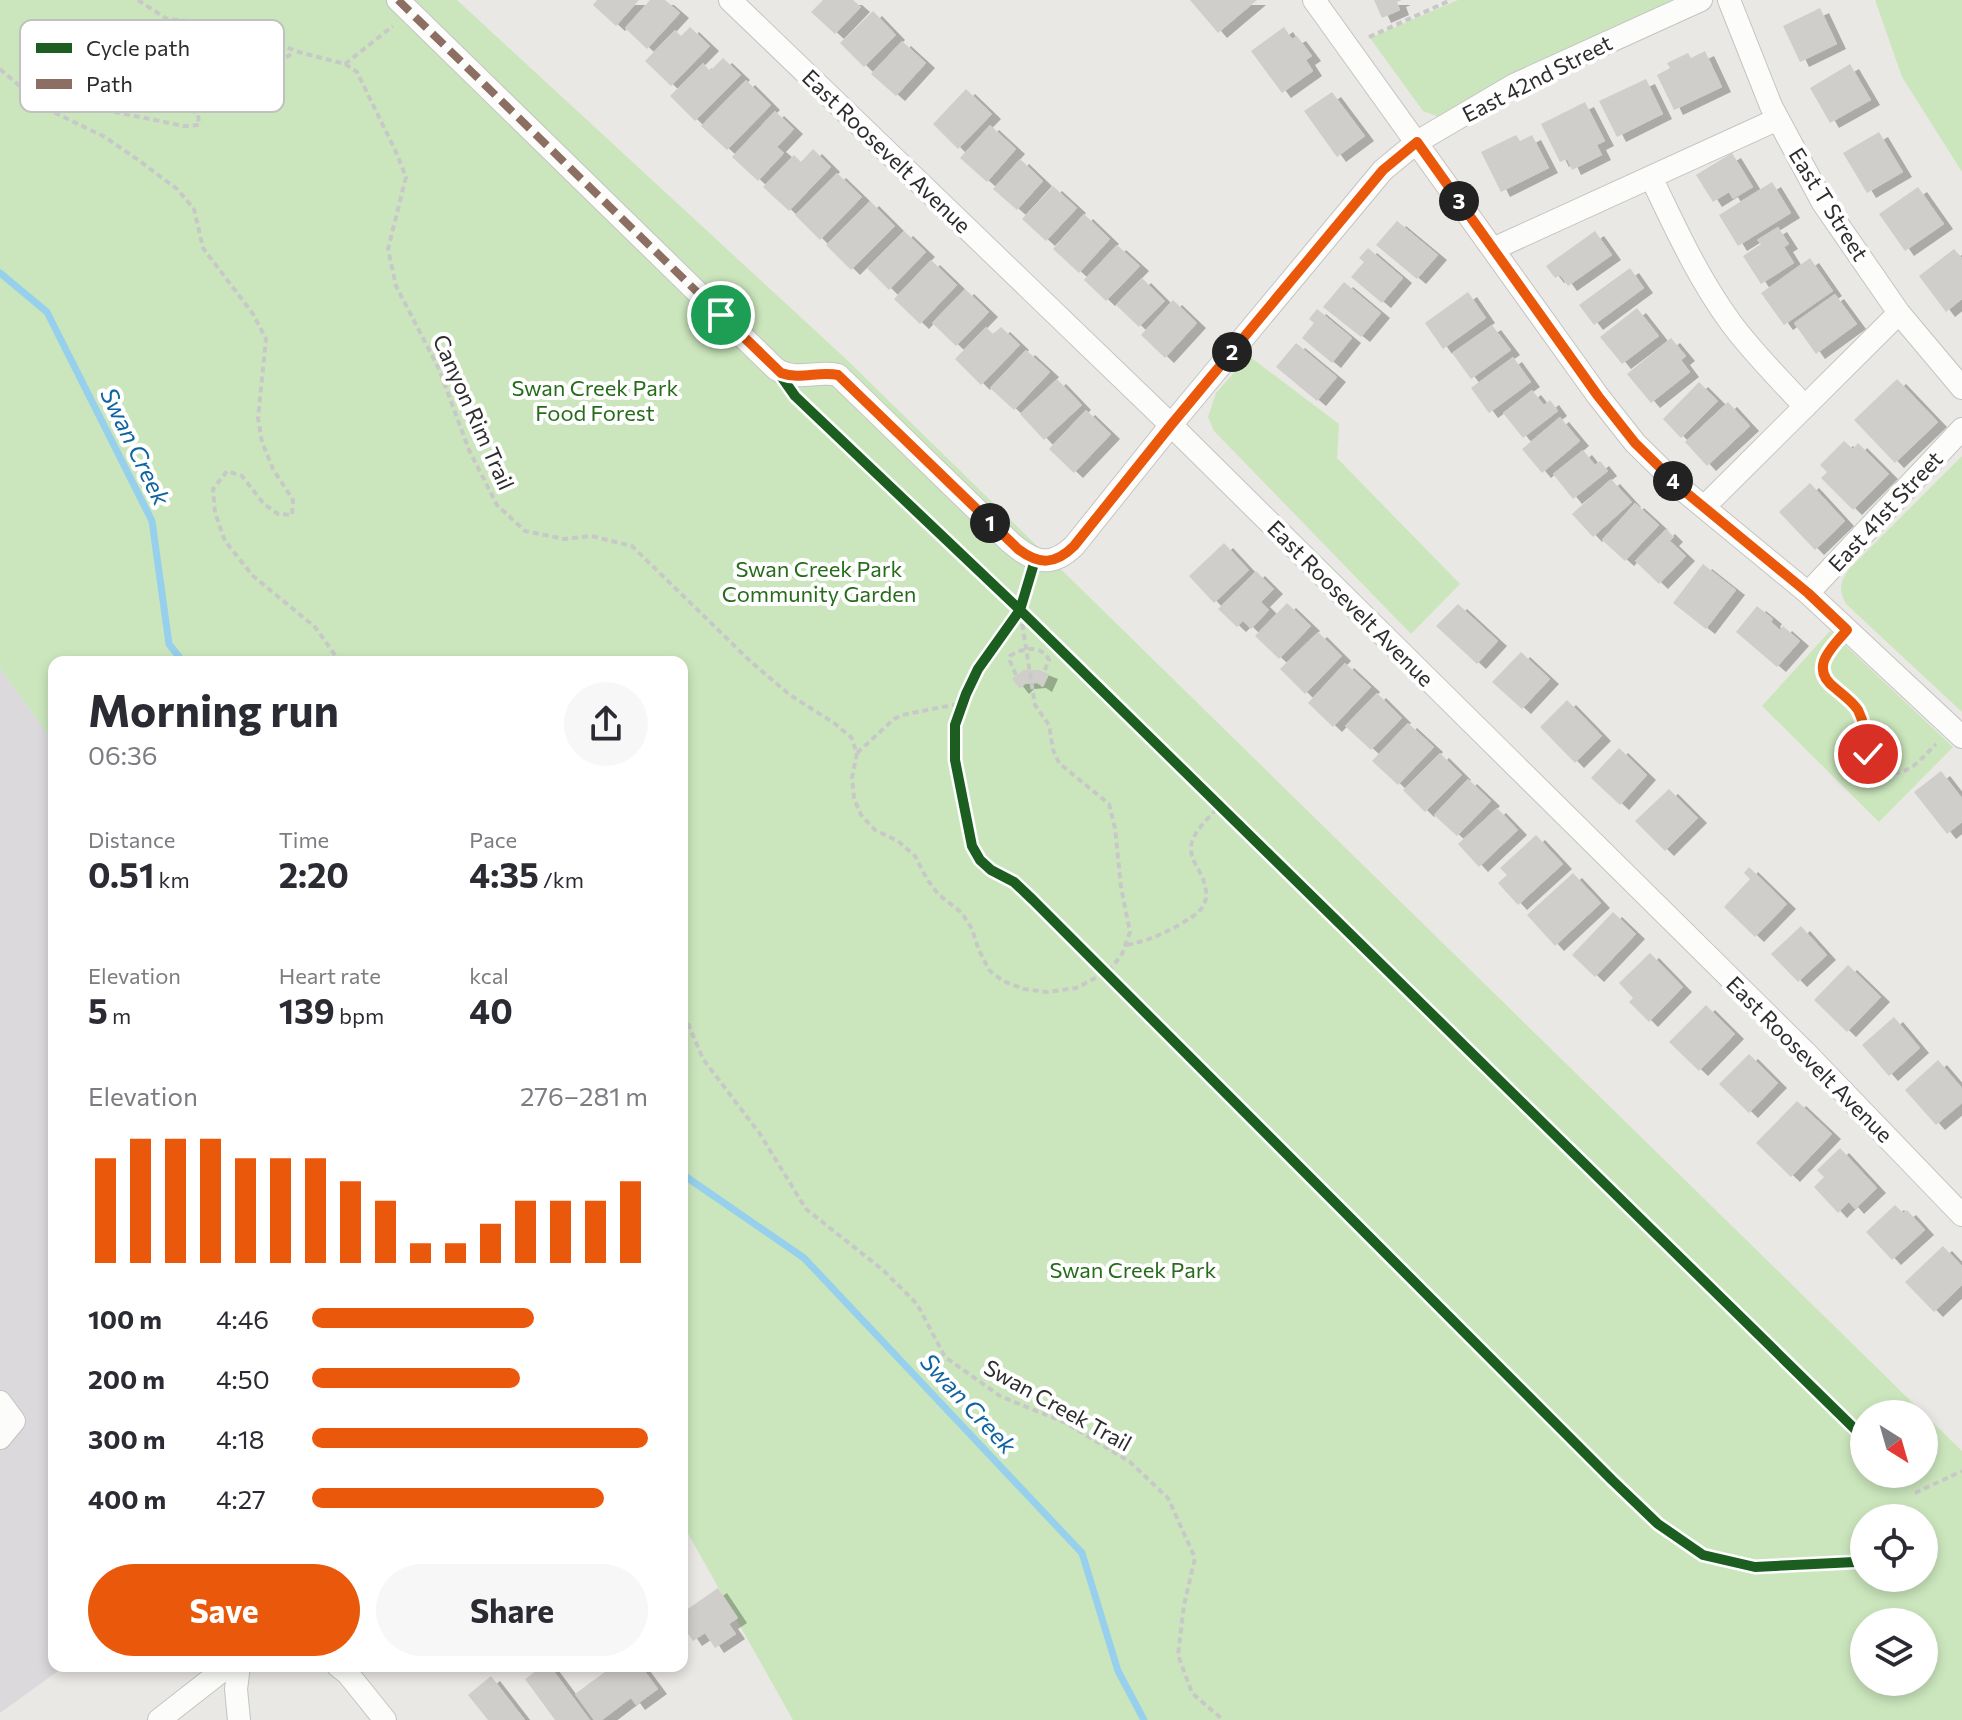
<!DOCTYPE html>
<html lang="en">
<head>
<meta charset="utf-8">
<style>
	body { margin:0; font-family:Commissioner,sans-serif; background:#f7f7f7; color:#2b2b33; height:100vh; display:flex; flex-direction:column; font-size:30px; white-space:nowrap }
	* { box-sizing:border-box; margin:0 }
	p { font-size:26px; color:#7c7c81 }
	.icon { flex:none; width:44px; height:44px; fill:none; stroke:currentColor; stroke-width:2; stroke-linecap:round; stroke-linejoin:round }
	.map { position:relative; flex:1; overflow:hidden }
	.sheet { position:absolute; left:48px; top:656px; width:640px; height:1016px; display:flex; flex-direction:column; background:#fff; border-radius:16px; box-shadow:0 4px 12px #0003 }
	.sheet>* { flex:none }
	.needle { width:52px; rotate:143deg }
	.buttons { position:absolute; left:1850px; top:1400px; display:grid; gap:16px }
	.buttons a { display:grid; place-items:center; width:88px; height:88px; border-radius:50%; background:#fff; box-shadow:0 4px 12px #0003; font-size:40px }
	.pin { position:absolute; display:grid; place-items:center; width:68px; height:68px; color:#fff; margin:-34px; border:4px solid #fff; border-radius:50%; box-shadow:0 2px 8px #0007 }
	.km { position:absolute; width:40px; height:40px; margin:-20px; border-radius:50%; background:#222; color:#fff; font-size:22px; line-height:40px; text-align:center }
	.round { display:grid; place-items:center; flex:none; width:84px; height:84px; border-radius:42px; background:#f7f7f7 }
	.overview { display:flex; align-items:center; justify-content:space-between; height:136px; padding:0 40px }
	h1 { font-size:44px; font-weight:700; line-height:60px }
	.metrics { display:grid; grid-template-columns:repeat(3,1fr); gap:12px; height:136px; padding:8px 40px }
	.metrics div { display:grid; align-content:center }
	.metrics b { font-size:34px; font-weight:700 }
	.metrics small { font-size:22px; font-weight:400 }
	.metrics p { font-size:22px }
	.chart { height:224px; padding:16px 40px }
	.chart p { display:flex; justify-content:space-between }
	.chart svg { width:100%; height:144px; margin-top:8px; stroke:#ea580c; stroke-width:6 }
	.primary-button { display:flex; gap:16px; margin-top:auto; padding:16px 40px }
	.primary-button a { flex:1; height:92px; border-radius:48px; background:#ea580c; color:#fff; font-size:32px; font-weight:700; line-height:92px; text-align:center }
	.primary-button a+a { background:#f7f7f7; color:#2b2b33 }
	ul { padding:0 40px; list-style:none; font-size:26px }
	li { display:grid; grid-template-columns:128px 96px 1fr; align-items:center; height:60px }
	li i { height:20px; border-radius:10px; background:#ea580c }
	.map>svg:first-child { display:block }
	.industrial { fill:#dbd9db }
	.green { fill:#cbe6bd; fill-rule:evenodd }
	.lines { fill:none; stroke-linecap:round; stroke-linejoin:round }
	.stream { stroke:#97d0ec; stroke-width:7 }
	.building { fill:#cfceca; filter:url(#shadow) }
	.minor-casing { stroke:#c4c4c4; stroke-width:24 }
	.path { stroke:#c8c8c8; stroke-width:4; stroke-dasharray:6 4; stroke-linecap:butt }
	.minor { stroke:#fcfcfb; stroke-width:22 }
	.quiet { stroke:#8d6e63; stroke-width:8; stroke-dasharray:16 8; stroke-linecap:butt }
	.cycleway-casing { stroke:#fff; stroke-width:15 }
	.cycleway { stroke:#1b5e20; stroke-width:10 }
	.route-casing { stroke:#fff; stroke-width:16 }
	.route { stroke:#ea580c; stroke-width:10 }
	.labels { text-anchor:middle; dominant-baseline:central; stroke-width:8; stroke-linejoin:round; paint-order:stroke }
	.street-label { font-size:22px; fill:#2d2d2d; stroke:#fff }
	.park-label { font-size:22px; fill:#276c1b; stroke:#fff }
	.water-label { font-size:24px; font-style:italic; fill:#0e64a0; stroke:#fff }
	.key { fill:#fff; stroke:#c0c0c0; stroke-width:2 }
	.key-label { font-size:22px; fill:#2d2d2d }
</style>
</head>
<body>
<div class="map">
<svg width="1962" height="1720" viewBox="0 0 1962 1720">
	<defs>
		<filter id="shadow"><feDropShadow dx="9" dy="5" stdDeviation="0" flood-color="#0004"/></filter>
	</defs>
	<rect width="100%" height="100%" fill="#eae8e4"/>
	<path class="industrial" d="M 0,668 L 54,743 L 54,1666 L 65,1666 L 0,1713 Z"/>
	<path class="green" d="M 0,0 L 457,0 L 846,359 L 1962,1451 L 1962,1720 L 793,1720 L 682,1523 L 682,662 L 54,662 L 54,743 L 0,668 ZM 1864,1414 L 1924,1414 L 1924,1474 L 1864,1474 ZM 1864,1518 L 1924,1518 L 1924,1578 L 1864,1578 ZM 1864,1622 L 1924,1622 L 1924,1682 L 1864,1682 Z
		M 1458,0 L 1683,0 L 1439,117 L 1423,111 L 1370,38 Z
		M 1875,0 L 1962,0 L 1962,172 L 1902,77 Z
		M 1249,356 L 1339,424 L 1337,458 L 1460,584 L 1411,634 L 1214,431 L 1208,417 L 1216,393 Z
		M 1962,456 L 1962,712 L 1846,604 C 1838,587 1840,584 1849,569 Z
		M 1830,631 L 1953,747 L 1879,822 L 1762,706 Z"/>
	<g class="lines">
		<path class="stream" d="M 0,273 L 47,312 L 152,521 L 169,644 L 183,662
			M 682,1174 L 804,1258 L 1082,1553 L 1118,1671 L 1144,1720"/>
	</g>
	<path class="building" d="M 597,0 L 639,0 L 616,26 L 593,5 Z
		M 650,0 L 665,0 L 680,13 L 647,49 L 625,28 Z
		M 823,0 L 853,0 L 861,7 L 835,34 L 811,12 Z
		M 1190,0 L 1257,0 L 1218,33 Z
		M 1374,0 L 1402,0 L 1397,2 L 1400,10 L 1382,18 Z
		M 1820,8 L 1837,44 L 1800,62 L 1783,26 Z
		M 873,11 L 896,35 L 864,67 L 840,43 Z
		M 690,27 L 710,46 L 671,86 L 645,61 L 675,30 L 681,36 Z
		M 1284,27 L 1292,39 L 1297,36 L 1312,56 L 1306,60 L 1313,71 L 1282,93 L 1251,51 Z
		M 902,41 L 926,63 L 896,96 L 871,74 Z
		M 1705,51 L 1722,87 L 1674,110 L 1657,75 L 1670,68 L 1667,63 L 1688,53 L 1691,58 Z
		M 723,58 L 741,75 L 695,121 L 670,96 L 703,63 L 710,71 Z
		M 1850,64 L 1871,100 L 1830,123 L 1810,88 Z
		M 1646,79 L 1663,114 L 1617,137 L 1599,101 Z
		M 746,80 L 771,105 L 727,150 L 701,126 Z
		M 966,89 L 992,114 L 958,149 L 933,124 Z
		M 1332,92 L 1365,136 L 1337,157 L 1304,111 Z
		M 1585,102 L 1605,141 L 1597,145 L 1602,155 L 1572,170 L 1567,159 L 1560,162 L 1541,124 Z
		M 775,111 L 794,129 L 777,147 L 784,153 L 758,181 L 732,157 Z
		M 990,125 L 1016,149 L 987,182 L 960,158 Z
		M 1879,132 L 1903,172 L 1867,193 L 1843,153 Z
		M 1516,135 L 1520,141 L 1532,135 L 1549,168 L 1501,192 L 1481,152 Z
		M 813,149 L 831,167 L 789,211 L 763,187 L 794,155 L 801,162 Z
		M 1732,153 L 1753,187 L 1733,199 L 1729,192 L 1713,202 L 1696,175 Z
		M 1020,159 L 1043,181 L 1017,210 L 993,189 Z
		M 837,173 L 862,197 L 820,240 L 795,215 Z
		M 1772,182 L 1791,213 L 1738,246 L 1719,215 Z
		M 1053,186 L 1077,208 L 1046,241 L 1022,219 Z
		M 1918,187 L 1944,224 L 1905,251 L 1879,214 Z
		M 870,201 L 895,226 L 851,270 L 826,245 Z
		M 1084,214 L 1110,239 L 1079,273 L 1053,249 Z
		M 1397,221 L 1438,255 L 1417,279 L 1376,245 Z
		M 1778,227 L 1789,244 L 1784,247 L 1794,263 L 1761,284 L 1743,256 L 1761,244 L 1757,240 Z
		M 904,231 L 926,252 L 889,290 L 867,268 Z
		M 1595,231 L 1612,255 L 1568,286 L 1560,275 L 1555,278 L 1546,266 Z
		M 1117,245 L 1140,266 L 1106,301 L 1084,280 Z
		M 1368,248 L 1403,278 L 1382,303 L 1351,277 L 1364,262 L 1359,258 Z
		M 1954,249 L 1962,258 L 1962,299 L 1946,312 L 1919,276 Z
		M 1810,258 L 1833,291 L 1784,325 L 1761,293 Z
		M 931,260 L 957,285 L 920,324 L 894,299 Z
		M 1630,268 L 1644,288 L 1594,325 L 1579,305 Z
		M 1142,278 L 1165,301 L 1139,327 L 1116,305 Z
		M 1344,282 L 1381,313 L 1361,337 L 1323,307 Z
		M 965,289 L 989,312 L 956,346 L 932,323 Z
		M 1468,292 L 1486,318 L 1443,349 L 1425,323 Z
		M 1835,294 L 1857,324 L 1816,354 L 1794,323 Z
		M 1173,300 L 1197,323 L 1165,358 L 1141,335 Z
		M 1637,308 L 1659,336 L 1622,364 L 1600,337 Z
		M 1317,309 L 1352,338 L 1332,363 L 1302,338 L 1314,323 L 1309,319 Z
		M 1492,325 L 1511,350 L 1471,379 L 1452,353 Z
		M 986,327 L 993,334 L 1001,327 L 1020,345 L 981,385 L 955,359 Z
		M 1671,338 L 1686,356 L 1681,360 L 1690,372 L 1651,403 L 1627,374 Z
		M 1296,343 L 1337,377 L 1317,401 L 1276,367 Z
		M 1026,350 L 1050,372 L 1014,410 L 990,388 Z
		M 1513,357 L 1531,382 L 1489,413 L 1471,388 Z
		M 1057,379 L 1082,405 L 1044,440 L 1020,414 Z
		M 1897,379 L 1938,422 L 1895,463 L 1854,420 Z
		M 1699,382 L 1718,401 L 1681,438 L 1663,419 Z
		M 1532,390 L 1544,405 L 1550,400 L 1558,411 L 1523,438 L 1503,413 Z
		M 1728,402 L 1750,426 L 1707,466 L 1685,442 Z
		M 1086,410 L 1111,434 L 1074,473 L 1049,449 Z
		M 1560,417 L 1580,441 L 1542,473 L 1522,449 Z
		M 1844,441 L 1853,449 L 1858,443 L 1889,474 L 1853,510 L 1821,478 L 1827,472 L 1820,465 Z
		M 1583,450 L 1595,465 L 1600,461 L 1608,471 L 1573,499 L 1553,474 Z
		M 1611,479 L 1632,502 L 1593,537 L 1572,514 Z
		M 1810,483 L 1845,521 L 1815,550 L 1779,512 Z
		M 1635,503 L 1659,525 L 1625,561 L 1602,540 Z
		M 1666,529 L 1674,537 L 1670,541 L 1686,556 L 1659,584 L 1635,561 Z
		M 1224,543 L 1249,570 L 1214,603 L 1189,576 Z
		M 1703,564 L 1736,590 L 1706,629 L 1673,603 Z
		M 1256,571 L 1274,589 L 1261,602 L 1269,610 L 1251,629 L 1243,621 L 1237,627 L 1218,609 Z
		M 1287,603 L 1311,626 L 1279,659 L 1255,636 Z
		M 1458,604 L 1498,641 L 1477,664 L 1436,626 Z
		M 1757,606 L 1773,619 L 1771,622 L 1780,630 L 1783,626 L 1800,641 L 1777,667 L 1736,632 Z
		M 1318,632 L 1342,656 L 1305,694 L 1280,669 Z
		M 1521,652 L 1550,679 L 1522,709 L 1492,682 Z
		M 1345,663 L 1371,687 L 1333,727 L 1308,703 Z
		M 1023,670 L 1039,670 L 1049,674 L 1043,687 L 1037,683 L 1025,684 L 1020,689 L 1012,679 Z
		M 1377,693 L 1402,718 L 1371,750 L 1345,726 Z
		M 1567,700 L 1602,736 L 1575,763 L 1540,727 Z
		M 1408,723 L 1434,747 L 1398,785 L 1372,761 Z
		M 1619,748 L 1647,775 L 1620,805 L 1591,778 Z
		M 1440,753 L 1462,775 L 1425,812 L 1403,790 Z
		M 1941,771 L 1962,798 L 1962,822 L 1947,834 L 1914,792 Z
		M 1468,779 L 1491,801 L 1457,836 L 1434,815 Z
		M 1669,789 L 1698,818 L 1665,851 L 1635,821 Z
		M 1497,808 L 1518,830 L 1479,867 L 1458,844 Z
		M 1536,835 L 1563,864 L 1518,905 L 1498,883 L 1507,875 L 1500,868 Z
		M 1749,867 L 1787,904 L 1755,937 L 1724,907 L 1750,879 L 1744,873 Z
		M 1573,873 L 1601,903 L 1555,946 L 1527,915 Z
		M 1613,912 L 1636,934 L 1595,977 L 1572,955 Z
		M 1801,926 L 1827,955 L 1798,982 L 1771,954 Z
		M 1650,953 L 1683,987 L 1649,1022 L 1629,1002 L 1633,998 L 1619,983 Z
		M 1848,965 L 1881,997 L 1847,1032 L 1814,1000 Z
		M 1706,1005 L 1735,1034 L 1699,1071 L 1669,1042 Z
		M 1894,1017 L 1920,1048 L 1889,1076 L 1862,1045 Z
		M 1749,1054 L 1778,1083 L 1749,1113 L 1719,1084 Z
		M 1938,1060 L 1962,1088 L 1962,1103 L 1936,1125 L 1905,1090 Z
		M 1797,1101 L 1832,1134 L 1791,1177 L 1756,1143 Z
		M 1840,1148 L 1877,1188 L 1855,1209 L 1849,1202 L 1838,1213 L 1814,1187 L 1824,1177 L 1817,1170 Z
		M 1895,1205 L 1903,1213 L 1907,1210 L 1925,1230 L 1892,1260 L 1866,1232 Z
		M 1943,1246 L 1962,1266 L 1962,1285 L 1934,1312 L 1905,1282 Z
		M 718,1588 L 738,1618 L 729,1624 L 736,1634 L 715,1648 L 705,1633 L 693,1641 L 682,1625 L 682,1613 Z
		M 543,1666 L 550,1666 L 590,1720 L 555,1720 L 525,1679 Z
		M 613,1666 L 641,1666 L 658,1689 L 636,1705 L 631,1698 L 602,1720 L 594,1720 L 575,1694 Z
		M 491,1676 L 525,1720 L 488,1720 L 468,1695 Z"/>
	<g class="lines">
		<g class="minor-casing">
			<path id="minor" d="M 398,0 L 776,369 C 796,382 817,370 838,375 L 1010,542 C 1033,562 1050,569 1074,546 L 1171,425 L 1383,170 L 1417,142 L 1514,85 L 1701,0
				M 730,0 L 1171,425 L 1805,1052 L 1962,1215
				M 1314,0 L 1598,396 L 1635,443 L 1683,490 L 1808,593 L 1962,737
				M 1729,0 L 1771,106 L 1823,203 L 1899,313 L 1962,388
				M 1651,177 C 1675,227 1698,278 1731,323 C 1753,353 1780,379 1805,407
				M 1493,249 L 1778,119
				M 1704,507 L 1899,313
				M 1808,593 L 1962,429
				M 0,1402 L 14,1421 L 0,1438
				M 239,1666 L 236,1689 L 239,1720
				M 338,1666 L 348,1674 L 385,1720
				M 159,1720 L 228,1666"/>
		</g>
		<path class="path" d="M 138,0 L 167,19 L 189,21 L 251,30 L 295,51 L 345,64 L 357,72 L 396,152 L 406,177 L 388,249 L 396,286 L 439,369 L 469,450 L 497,505 L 525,531 L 564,539 L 591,536 L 632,546 L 749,660 L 790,695 L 834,723 L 851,737 L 857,753 L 852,778 L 854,798 L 861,815 L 875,830 L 898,841 L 915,856 L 927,879 L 938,894 L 962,913 L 972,929 L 978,948 L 989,970 L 1003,981 L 1024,989 L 1047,992 L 1076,988 L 1105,973 L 1113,966 L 1122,954 L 1130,932 L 1121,887 L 1115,828 L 1109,804 L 1059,763 L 1053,750 L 1049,725 L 1035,705 L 1020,610
			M 1369,37 L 1451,0
			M 345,64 L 393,26
			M 0,69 L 45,108 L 105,137 L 141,162 L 177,189 L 194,209 L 203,248 L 253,314 L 266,339 L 258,418 L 262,442 L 273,469 L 293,500 L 292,515 L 278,514 L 264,504 L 242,476 L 227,471 L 213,489 L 215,513 L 225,541 L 253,576 L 315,627 L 340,662
			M 45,108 L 50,99 L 63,92 L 110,111 L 184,126 L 199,125 L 198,114 L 174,99 L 136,81 L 132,72 L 148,69 L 205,70 L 246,81 L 257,77 L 294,52
			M 1833,647 C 1827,654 1821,659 1823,669 C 1827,689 1849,695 1858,712 C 1870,733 1862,752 1879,771 C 1907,779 1918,762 1936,744
			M 1016,675 L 1010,661 L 1010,656 C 1023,647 1042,645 1049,660 L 1044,672
			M 857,753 L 894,719 L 902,715 L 963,703
			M 1127,945 C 1146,941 1161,935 1179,925 C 1197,914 1212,907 1204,882 C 1201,871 1190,860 1191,847 C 1192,832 1210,817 1219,806
			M 682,994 L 685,1016 L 703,1059 L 760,1134 L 806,1209 L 883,1270 L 917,1304 L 945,1357 L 1000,1396 L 1066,1423 L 1130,1462 L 1168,1498 L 1195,1558 L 1184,1605 L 1178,1655 L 1192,1693 L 1223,1720
			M 1915,1493 L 1962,1471"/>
		<use href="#minor" class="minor"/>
		<path class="quiet" d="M 398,0 L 776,369 L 786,375 L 805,376"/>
		<g class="cycleway-casing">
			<path id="cycleway" d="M 776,369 L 795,396 L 1020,610 L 1864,1438
				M 1035,560 L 1020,610 L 978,669 L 966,694 L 955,725 L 955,760 L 972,846 L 980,860 L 991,870 L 1014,882 L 1033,900 L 1612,1480 L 1658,1524 L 1703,1555 L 1755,1567 L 1855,1562 L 1864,1558"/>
		</g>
		<use href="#cycleway" class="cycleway"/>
	</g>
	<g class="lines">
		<g class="route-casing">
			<path id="route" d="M 721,315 L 781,373 C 800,380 819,371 838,375 L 1018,549 C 1039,565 1055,565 1074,546 L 1171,425 L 1383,170 L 1417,142 L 1598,396 L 1635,443 L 1683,490 L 1808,593 L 1847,630 C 1832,647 1808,668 1835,688 C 1843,695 1852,701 1858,710 C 1865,724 1866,739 1868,754"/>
		</g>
		<use href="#route" class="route"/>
	</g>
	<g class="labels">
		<g class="street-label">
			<text transform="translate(1537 78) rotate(-27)">East 42nd Street</text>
			<text transform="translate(887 151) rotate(44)">East Roosevelt Avenue</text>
			<text transform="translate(1829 204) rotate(58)">East T Street</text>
			<text transform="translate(474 412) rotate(66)">Canyon Rim Trail</text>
			<text transform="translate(1885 511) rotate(-47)">East 41st Street</text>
			<text transform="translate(1351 603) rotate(45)">East Roosevelt Avenue</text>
			<text transform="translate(1810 1059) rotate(45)">East Roosevelt Avenue</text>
			<text transform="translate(1058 1405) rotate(29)">Swan Creek Trail</text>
		</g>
		<g class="park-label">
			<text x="595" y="387">Swan Creek Park<tspan x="595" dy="25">Food Forest</tspan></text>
			<text x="819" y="568">Swan Creek Park<tspan x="819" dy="25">Community Garden</tspan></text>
			<text x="1133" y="1269">Swan Creek Park</text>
		</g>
		<g class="water-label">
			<text transform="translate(136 446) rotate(64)">Swan Creek</text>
			<text transform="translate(969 1403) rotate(47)">Swan Creek</text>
		</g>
	</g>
	<rect x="20" y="20" width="264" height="92" rx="12" class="key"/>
	<rect x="36" y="43" width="36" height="10" fill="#1b5e20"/>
	<rect x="36" y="79" width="36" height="10" fill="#8d6e63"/>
	<g class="key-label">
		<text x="86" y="56">Cycle path</text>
		<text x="86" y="92">Path</text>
	</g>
</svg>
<div class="buttons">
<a><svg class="needle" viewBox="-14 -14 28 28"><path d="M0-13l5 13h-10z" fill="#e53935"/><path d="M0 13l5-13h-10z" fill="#7c7c81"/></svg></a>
<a><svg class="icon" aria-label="locate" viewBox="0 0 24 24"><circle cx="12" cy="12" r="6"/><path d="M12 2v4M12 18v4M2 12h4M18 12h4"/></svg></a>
<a><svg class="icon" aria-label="layers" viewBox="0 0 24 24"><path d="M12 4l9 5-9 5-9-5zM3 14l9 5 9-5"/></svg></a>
</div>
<div class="pin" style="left:721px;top:315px;background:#1e9e55"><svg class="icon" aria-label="arrive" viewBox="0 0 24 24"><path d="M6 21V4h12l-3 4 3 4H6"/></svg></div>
<div class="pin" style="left:1868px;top:754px;background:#d93025"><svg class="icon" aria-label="check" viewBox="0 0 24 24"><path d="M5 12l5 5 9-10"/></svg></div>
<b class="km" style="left:990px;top:523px">1</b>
<b class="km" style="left:1232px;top:352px">2</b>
<b class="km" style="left:1459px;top:201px">3</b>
<b class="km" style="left:1673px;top:481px">4</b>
<section class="sheet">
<div class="overview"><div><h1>Morning run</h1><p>06:36</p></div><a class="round"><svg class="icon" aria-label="share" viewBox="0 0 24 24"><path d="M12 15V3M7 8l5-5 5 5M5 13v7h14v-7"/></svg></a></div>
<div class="metrics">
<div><p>Distance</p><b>0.51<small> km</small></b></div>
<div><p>Time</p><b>2:20</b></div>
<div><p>Pace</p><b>4:35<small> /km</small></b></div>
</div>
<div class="metrics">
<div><p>Elevation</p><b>5<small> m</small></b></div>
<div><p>Heart rate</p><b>139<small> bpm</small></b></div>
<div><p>kcal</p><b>40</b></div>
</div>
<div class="chart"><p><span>Elevation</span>276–281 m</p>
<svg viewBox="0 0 160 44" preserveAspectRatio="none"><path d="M5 44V12M15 44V6M25 44V6M35 44V6M45 44V12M55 44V12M65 44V12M75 44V19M85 44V25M95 44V38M105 44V38M115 44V32M125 44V25M135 44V25M145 44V25M155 44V19"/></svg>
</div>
<ul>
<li><b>100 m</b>4:46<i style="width:66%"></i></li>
<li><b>200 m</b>4:50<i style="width:62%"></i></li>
<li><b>300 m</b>4:18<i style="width:100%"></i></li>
<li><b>400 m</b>4:27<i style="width:87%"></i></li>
</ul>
<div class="primary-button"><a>Save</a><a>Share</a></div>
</section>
</div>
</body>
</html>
